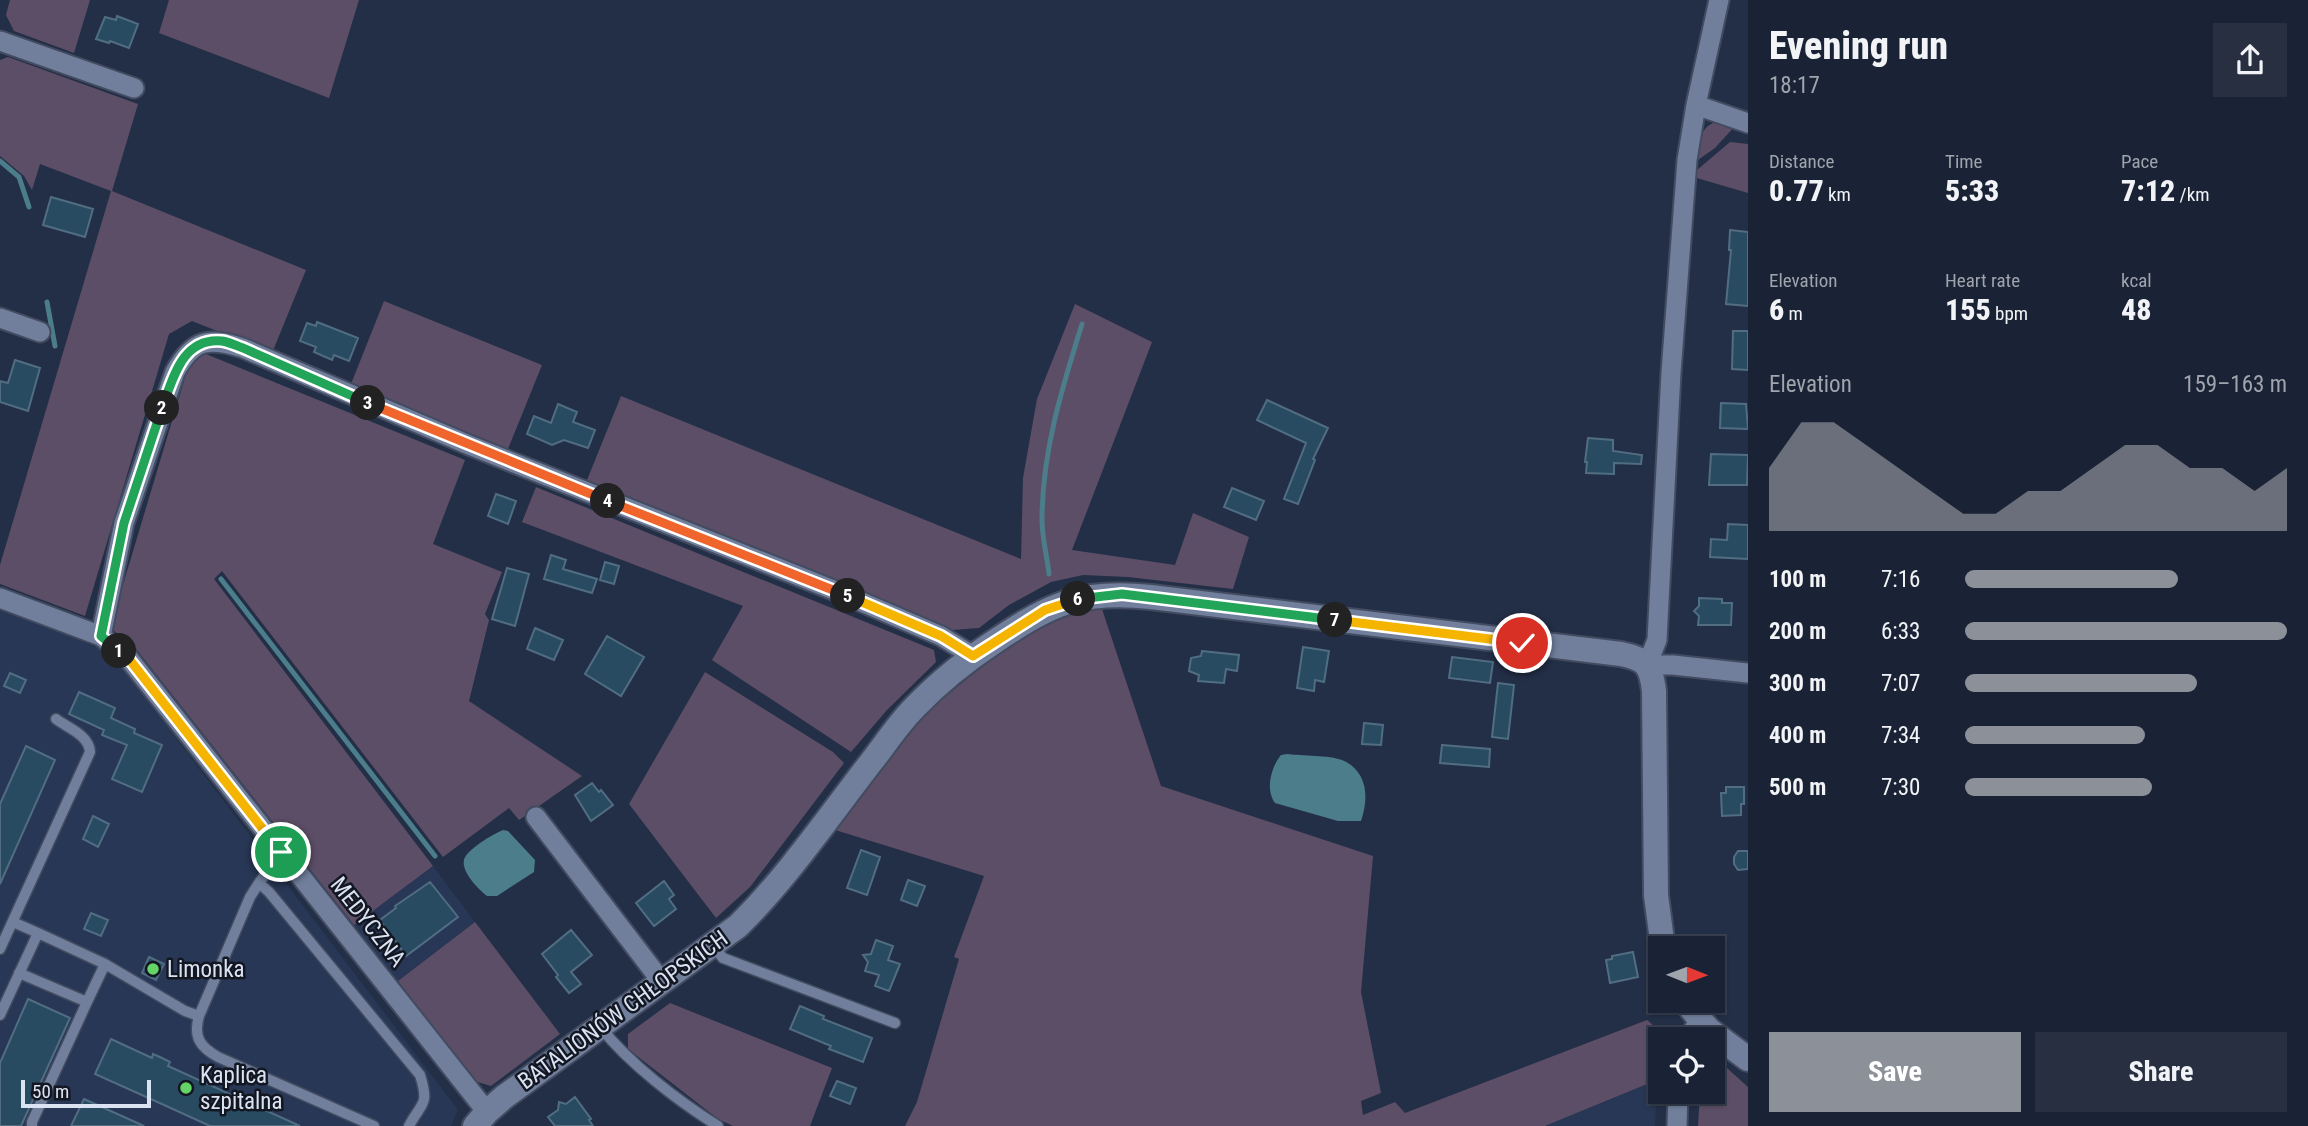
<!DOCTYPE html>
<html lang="en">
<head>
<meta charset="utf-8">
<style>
	body { margin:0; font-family:"Roboto Condensed",sans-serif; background:#272f41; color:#f1f3f6; height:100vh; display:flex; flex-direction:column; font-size:26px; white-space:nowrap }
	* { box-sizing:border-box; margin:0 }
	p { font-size:23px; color:#9fa4ad }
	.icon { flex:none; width:38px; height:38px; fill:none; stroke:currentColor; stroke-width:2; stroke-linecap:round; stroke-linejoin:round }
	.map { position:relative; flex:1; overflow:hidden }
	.side { display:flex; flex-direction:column; background:#1a2335; width:560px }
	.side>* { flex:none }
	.needle { width:46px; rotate:91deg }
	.fabs { position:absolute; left:1648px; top:936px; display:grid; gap:14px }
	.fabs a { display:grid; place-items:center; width:77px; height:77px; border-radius:0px; background:#1a2335; box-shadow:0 2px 5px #0004,0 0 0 2px #384050; font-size:35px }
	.scale { position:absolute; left:21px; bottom:18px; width:130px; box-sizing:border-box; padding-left:7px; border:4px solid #dbe3f3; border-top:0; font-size:19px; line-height:24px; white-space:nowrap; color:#dbe3f3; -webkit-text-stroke:5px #121722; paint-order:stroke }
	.pin { position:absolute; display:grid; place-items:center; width:60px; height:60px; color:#fff; margin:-30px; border:4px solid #fff; border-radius:50%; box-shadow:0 2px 7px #0007 }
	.km { position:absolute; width:35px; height:35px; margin:-18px; border-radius:50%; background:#222; color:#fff; font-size:19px; line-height:35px; text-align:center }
	.round { display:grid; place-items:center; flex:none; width:74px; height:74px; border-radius:0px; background:#272f41 }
	.overview { display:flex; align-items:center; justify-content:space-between; height:119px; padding:0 21px }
	h1 { font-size:38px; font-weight:800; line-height:52px }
	.figures { display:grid; grid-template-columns:repeat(3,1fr); gap:10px; height:119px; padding:7px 21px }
	.figures div { display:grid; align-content:center }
	.figures b { font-size:30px; font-weight:800 }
	.figures small { font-size:19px; font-weight:400 }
	.figures p { font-size:19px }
	.chart { height:196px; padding:14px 21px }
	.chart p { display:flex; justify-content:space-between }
	.chart svg { width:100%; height:126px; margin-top:7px; fill:#8c9099; opacity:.7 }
	.primary-button { display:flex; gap:14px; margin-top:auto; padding:14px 21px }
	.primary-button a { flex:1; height:80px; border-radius:0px; background:#8c9099; color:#fff; font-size:28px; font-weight:800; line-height:80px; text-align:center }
	.primary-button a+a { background:#272f41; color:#f1f3f6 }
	ul { padding:0 21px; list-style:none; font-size:23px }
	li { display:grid; grid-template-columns:112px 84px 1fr; align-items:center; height:52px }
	li i { height:18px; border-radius:9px; background:#8c9099 }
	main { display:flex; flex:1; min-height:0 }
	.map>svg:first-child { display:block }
	.built { fill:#283755 }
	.green { fill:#5c4e66 }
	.water { fill:#4c7d8a }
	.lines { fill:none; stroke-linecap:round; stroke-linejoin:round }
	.stream { stroke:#4c7d8a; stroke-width:5 }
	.building { fill:#284b62; stroke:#516d82; stroke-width:2 }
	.service-casing { stroke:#424b60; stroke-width:13 }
	.minor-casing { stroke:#424b60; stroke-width:23 }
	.tertiary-casing { stroke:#424b60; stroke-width:28 }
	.service { stroke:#717f9c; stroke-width:10 }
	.minor { stroke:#717f9c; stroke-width:19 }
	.tertiary { stroke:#717f9c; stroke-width:24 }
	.split-1-casing { stroke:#fff; stroke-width:14 }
	.split-2-casing { stroke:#fff; stroke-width:14 }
	.split-3-casing { stroke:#fff; stroke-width:14 }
	.split-4-casing { stroke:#fff; stroke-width:14 }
	.split-5-casing { stroke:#fff; stroke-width:14 }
	.split-6-casing { stroke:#fff; stroke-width:14 }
	.split-7-casing { stroke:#fff; stroke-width:14 }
	.split-8-casing { stroke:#fff; stroke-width:14 }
	.split-1 { stroke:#f5b400; stroke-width:9 }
	.split-2 { stroke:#22a559; stroke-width:9 }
	.split-3 { stroke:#22a559; stroke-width:9 }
	.split-4 { stroke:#f0652b; stroke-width:9 }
	.split-5 { stroke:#f0652b; stroke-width:9 }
	.split-6 { stroke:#f5b400; stroke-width:9 }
	.split-7 { stroke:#22a559; stroke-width:9 }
	.split-8 { stroke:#f5b400; stroke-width:9 }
	.poi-dot { fill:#65d467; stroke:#121722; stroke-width:2.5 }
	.labels { text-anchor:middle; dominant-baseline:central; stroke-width:5; stroke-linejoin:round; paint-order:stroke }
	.street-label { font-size:23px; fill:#dbe3f3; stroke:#121722 }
	.poi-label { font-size:23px; fill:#dbe3f3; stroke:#121722; text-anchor:start }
</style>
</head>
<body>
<main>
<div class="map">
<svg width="1748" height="1126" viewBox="0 0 1748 1126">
	<rect width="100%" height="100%" fill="#232f47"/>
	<path class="built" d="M 0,605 L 113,655 L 458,1110 L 451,1126 L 0,1126 Z
		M 433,866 L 475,922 L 398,981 L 354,925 Z
		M 1657,1080 L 1655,1126 L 1545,1126 L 1643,1086 Z"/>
	<path class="green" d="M 10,0 L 90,0 L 74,53 L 14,31 L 6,15 Z
		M 169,0 L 359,0 L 329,98 L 159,33 Z
		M 8,57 L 138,104 L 112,191 L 306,270 L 272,353 L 192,321 L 169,334 L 85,616 L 0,584 L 0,565 L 111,191 L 40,164 L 32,190 L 24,176 L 0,156 L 0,60 Z
		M 1713,123 L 1721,123 L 1734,127 L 1715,148 L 1695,162 C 1698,147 1698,130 1713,123 Z
		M 1730,142 L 1748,144 L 1748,193 L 1690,176 Z
		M 384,301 L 542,365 L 508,449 L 351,384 Z
		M 1075,304 L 1152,342 L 1072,550 L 1175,565 L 1193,513 L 1249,537 L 1233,589 L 1128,577 L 1083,575 L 1051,582 L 1009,605 L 979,628 L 952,630 L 587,480 L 621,396 L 1021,559 L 1023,478 L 1037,399 Z
		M 206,354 L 465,460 L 433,544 L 502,572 L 485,614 L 489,620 L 469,701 L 582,776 L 519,820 L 509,808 L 443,857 L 222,571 L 214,579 L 433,866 L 354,925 L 133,645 L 110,628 L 190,361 Z
		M 536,487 L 934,650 L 936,662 L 887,710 L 851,752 L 712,660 L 743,606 L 522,522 Z
		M 1084,605 L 1102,609 L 1161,786 L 1373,856 L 1361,992 L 1381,1093 L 1361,1101 L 1363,1115 L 1395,1102 L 1405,1113 L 1647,1020 L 1659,1030 L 1657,1080 L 1545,1126 L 905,1126 L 917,1102 L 959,959 L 954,957 L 984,876 L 832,829 L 914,722 L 1026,631 Z
		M 705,672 L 833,752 L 844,763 L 750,887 L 716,918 L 629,804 Z
		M 475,922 L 560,1034 L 491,1086 L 474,1081 L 398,981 Z
		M 670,1003 L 832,1068 L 810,1126 L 733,1126 L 718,1119 L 628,1049 L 628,1034 Z
		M 1717,1059 L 1748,1087 L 1748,1126 L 1698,1126 L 1700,1092 L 1713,1092 L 1713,1061 Z"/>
	<path class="water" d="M 1287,754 C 1302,756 1329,755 1342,760 C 1368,771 1369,798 1361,821 L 1338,821 L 1275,803 C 1265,790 1271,767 1281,755 Z
		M 503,830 L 508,831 L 535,860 L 534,872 L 497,896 L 487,896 C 479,890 461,872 464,860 C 466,850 493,834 503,830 Z"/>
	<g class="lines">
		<path class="stream" d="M 0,161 L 19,177 L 29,207
			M 47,302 L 55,346
			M 1049,574 C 1047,556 1042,538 1042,520 C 1042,452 1062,388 1082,324
			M 221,579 L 435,856"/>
	</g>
	<path class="building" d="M 117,16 L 138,24 L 129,48 L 110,41 L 109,43 L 96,39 L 105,17 L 116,20 Z
		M 51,197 L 93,209 L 85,237 L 43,225 Z
		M 1730,230 L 1748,232 L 1748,306 L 1726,304 L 1731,250 L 1729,250 Z
		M 317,322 L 358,338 L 349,361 L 334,355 L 332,360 L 314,352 L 316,347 L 300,341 L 307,323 L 316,326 Z
		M 1733,331 L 1748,331 L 1748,370 L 1732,369 Z
		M 15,360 L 40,368 L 28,411 L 0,402 L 0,381 L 8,383 Z
		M 1267,400 L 1328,428 L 1313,459 L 1315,460 L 1298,504 L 1284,499 L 1306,443 L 1257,420 Z
		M 1721,403 L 1746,404 L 1748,429 L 1720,428 Z
		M 558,404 L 577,412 L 573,422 L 595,430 L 588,448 L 564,440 L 552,445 L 527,434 L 534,416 L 551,423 Z
		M 1588,438 L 1613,440 L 1613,451 L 1642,455 L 1641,464 L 1614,463 L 1614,474 L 1586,473 L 1587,462 L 1585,462 Z
		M 1711,454 L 1748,455 L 1747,485 L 1709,485 Z
		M 1232,488 L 1264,501 L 1256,520 L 1224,507 Z
		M 496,494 L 516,501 L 508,524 L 488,516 Z
		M 1728,524 L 1748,525 L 1748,559 L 1710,557 L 1711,539 L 1727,540 Z
		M 551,555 L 566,560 L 563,569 L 597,579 L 592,593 L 544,579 Z
		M 605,562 L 619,566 L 614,584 L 600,580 Z
		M 507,568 L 529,574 L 515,626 L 492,619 Z
		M 1699,598 L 1722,599 L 1722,603 L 1732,603 L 1731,625 L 1698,625 L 1699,616 L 1694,611 L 1699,606 Z
		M 535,628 L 563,640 L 554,660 L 527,649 Z
		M 607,636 L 644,657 L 621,696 L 585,674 Z
		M 1303,647 L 1329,651 L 1324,682 L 1315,680 L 1314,691 L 1297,688 Z
		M 1202,651 L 1239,655 L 1237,671 L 1226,669 L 1224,683 L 1198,681 L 1199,675 L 1189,671 L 1191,658 L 1201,656 Z
		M 1452,657 L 1493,662 L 1490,683 L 1449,678 Z
		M 10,673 L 26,680 L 20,693 L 4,686 Z
		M 1498,683 L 1514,685 L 1508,739 L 1492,737 Z
		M 79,692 L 115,708 L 111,718 L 135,729 L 134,733 L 162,745 L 142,792 L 112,779 L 127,745 L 102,735 L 104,730 L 69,714 Z
		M 1364,723 L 1383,725 L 1381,745 L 1362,744 Z
		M 1442,745 L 1490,749 L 1489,767 L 1440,763 Z
		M 26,746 L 55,760 L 0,884 L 0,804 Z
		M 592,783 L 599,792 L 601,790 L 613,805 L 591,821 L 575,795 Z
		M 1726,787 L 1744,787 L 1744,804 L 1741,804 L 1741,815 L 1722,816 L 1721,793 L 1726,793 Z
		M 93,816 L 109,824 L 98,847 L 83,839 Z
		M 861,850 L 880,857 L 867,895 L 847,888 Z
		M 1738,851 L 1748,851 L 1748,869 L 1738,870 L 1734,864 L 1734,857 Z
		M 908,880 L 925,886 L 917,906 L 901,900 Z
		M 664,881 L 674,895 L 669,899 L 676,909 L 654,926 L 636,903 Z
		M 430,882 L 458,917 L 406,956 L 380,920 L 396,908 L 395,906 Z
		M 91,913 L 108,920 L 101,936 L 84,929 Z
		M 571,930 L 592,955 L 571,972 L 581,984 L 569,993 L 556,977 L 558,975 L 542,954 Z
		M 876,940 L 893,946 L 888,960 L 900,964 L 889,991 L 875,986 L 879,975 L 865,971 L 868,962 L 863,955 L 871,954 Z
		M 1633,952 L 1638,977 L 1610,983 L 1606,960 L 1612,959 L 1612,956 Z
		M 149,957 L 164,964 L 156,980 L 142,973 Z
		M 28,999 L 70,1018 L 21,1126 L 0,1126 L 0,1063 Z
		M 800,1006 L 824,1016 L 823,1019 L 872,1038 L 863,1062 L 829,1049 L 831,1046 L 790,1029 Z
		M 111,1039 L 152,1058 L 153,1054 L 162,1058 L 170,1062 L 168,1066 L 300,1126 L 210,1126 L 153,1100 L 95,1074 Z
		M 837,1081 L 856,1088 L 850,1104 L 830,1096 Z
		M 575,1097 L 591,1119 L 589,1120 L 593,1126 L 555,1126 L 548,1117 L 558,1110 L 559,1102 L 566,1104 Z
		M 84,1099 L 144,1126 L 71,1126 Z"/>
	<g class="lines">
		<g class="service-casing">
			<path id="service" d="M 259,883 L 281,852
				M 38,933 L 105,964 L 87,1002
				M 713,946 L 723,958 L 895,1023
				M 0,949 L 90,752 C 89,735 68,728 56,719
				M 105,964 L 185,1011 L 199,1016
				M 19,973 L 87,1002 L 32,1122 L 32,1126
				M 0,1015 L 38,933 L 13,922
				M 601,1028 C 630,1064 678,1101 718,1126
				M 374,1126 L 218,1057 C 200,1047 193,1037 199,1016 L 250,897 L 259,883 L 269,892 L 420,1075 C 430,1107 421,1102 409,1126"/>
		</g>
		<g class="minor-casing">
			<path id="minor" d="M 0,41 L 134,88
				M 1696,105 L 1748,123
				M 0,318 L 40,332
				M 0,598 L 101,636 L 129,659 L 487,1112
				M 101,636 L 124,523 L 175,372 C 193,339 208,337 243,348 L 469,445 L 836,591 L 941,636 L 973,656
				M 1647,665 L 1657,640 L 1671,373 L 1687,160 L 1696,105 L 1719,0
				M 1647,665 L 1673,665 L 1748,673
				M 536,817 L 662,982
				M 1686,1040 L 1700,1021
				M 1677,1126 L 1678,1092"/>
		</g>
		<g class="tertiary-casing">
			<path id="tertiary" d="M 1685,1001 L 1709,1030 L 1748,1059
				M 475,1126 L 487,1112 L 504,1097 L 738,926 C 786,879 830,815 872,761 C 886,743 899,723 915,707 C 939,682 968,659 997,640 C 1054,602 1082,590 1151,597 L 1621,654 C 1646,659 1651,665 1654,691 L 1656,895 L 1663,948"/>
		</g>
		<use href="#service" class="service"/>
		<use href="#minor" class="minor"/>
		<use href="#tertiary" class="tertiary"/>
	</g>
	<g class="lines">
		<g class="split-1-casing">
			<path id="split-1" d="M 119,651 L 129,659 L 281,852"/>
		</g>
		<g class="split-2-casing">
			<path id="split-2" d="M 119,651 L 101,636 L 124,523 L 162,408"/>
		</g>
		<g class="split-3-casing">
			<path id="split-3" d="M 162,408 C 173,379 182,337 222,341 C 229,342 237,346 243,348 L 368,403"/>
		</g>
		<g class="split-4-casing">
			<path id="split-4" d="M 368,403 L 608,501"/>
		</g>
		<g class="split-5-casing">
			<path id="split-5" d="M 608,501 L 848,596"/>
		</g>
		<g class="split-6-casing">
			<path id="split-6" d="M 848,596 L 941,636 L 973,656 L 1045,610 L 1078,599"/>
		</g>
		<g class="split-7-casing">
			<path id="split-7" d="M 1078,599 L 1122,594 L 1335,620"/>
		</g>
		<g class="split-8-casing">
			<path id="split-8" d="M 1335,620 L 1522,643"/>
		</g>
		<use href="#split-1" class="split-1"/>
		<use href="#split-2" class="split-2"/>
		<use href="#split-3" class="split-3"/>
		<use href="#split-4" class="split-4"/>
		<use href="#split-5" class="split-5"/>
		<use href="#split-6" class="split-6"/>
		<use href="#split-7" class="split-7"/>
		<use href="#split-8" class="split-8"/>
	</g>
	<g class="poi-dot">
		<circle cx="153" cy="969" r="7"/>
		<circle cx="186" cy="1088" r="7"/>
	</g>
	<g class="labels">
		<g class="street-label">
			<text transform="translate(368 922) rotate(52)">MEDYCZNA</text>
			<text transform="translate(623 1010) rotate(-36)">BATALIONÓW CHŁOPSKICH</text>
		</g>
		<g class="poi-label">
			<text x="167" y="969">Limonka</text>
			<text x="200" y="1075">Kaplica<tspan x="200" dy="26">szpitalna</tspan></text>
		</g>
	</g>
</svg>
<div class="fabs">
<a><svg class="needle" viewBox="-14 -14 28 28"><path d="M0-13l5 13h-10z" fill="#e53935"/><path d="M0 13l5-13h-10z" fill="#9fa4ad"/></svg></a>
<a><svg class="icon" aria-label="locate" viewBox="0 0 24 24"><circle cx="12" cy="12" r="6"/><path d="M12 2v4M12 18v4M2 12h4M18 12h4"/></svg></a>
</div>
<div class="scale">50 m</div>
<div class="pin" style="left:281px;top:852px;background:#1e9e55"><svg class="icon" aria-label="arrive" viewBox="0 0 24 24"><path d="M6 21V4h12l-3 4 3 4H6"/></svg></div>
<div class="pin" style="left:1522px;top:643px;background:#d93025"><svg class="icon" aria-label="check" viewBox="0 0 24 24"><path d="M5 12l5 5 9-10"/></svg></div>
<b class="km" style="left:119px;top:651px">1</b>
<b class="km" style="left:162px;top:408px">2</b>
<b class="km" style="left:368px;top:403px">3</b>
<b class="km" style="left:608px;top:501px">4</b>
<b class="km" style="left:848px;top:596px">5</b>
<b class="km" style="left:1078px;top:599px">6</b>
<b class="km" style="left:1335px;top:620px">7</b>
</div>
<section class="side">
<div class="overview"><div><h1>Evening run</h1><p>18:17</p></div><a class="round"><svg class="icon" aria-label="share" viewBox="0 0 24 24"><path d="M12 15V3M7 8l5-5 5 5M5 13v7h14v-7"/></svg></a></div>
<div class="figures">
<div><p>Distance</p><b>0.77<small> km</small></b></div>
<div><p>Time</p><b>5:33</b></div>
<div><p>Pace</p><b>7:12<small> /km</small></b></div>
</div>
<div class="figures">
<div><p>Elevation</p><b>6<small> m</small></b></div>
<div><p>Heart rate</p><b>155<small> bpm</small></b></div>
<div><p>kcal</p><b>48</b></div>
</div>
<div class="chart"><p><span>Elevation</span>159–163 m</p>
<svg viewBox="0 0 160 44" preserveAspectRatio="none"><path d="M0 44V22L10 6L20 6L30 14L40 22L50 30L60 38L70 38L80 30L90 30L100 22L110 14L120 14L130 22L140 22L150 30L160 22V44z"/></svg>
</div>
<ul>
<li><b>100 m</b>7:16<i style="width:66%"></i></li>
<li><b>200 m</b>6:33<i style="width:100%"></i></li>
<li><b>300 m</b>7:07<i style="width:72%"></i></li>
<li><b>400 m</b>7:34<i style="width:56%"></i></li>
<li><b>500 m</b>7:30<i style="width:58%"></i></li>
</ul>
<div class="primary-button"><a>Save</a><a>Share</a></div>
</section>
</main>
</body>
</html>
